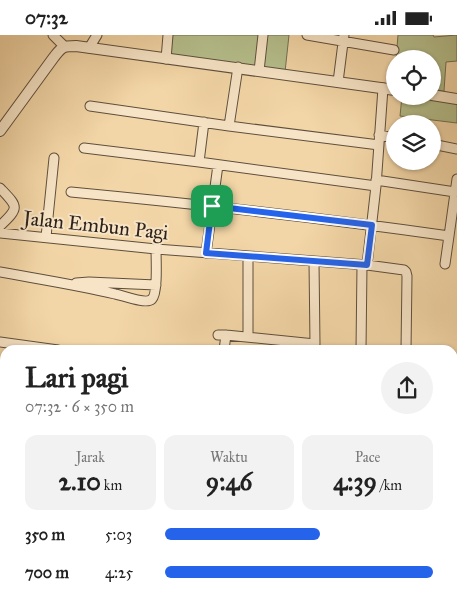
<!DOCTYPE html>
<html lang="id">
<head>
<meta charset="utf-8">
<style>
	body { margin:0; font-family:"IM FELL Great Primer",serif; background:#f2f2f2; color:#222; height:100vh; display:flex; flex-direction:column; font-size:19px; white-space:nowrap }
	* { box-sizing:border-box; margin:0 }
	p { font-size:16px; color:#767676 }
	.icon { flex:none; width:28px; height:28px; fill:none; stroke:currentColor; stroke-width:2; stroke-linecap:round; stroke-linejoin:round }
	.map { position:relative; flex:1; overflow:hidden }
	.drawer { position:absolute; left:0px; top:310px; width:458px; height:256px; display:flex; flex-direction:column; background:#fff; border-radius:15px 15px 0 0; box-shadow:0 1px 4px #0004 }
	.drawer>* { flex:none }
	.fabs { position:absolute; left:386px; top:15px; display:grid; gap:10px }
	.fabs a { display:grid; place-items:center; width:55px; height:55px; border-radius:50%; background:#fff; box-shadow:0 1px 4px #0004; font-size:25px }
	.pin { position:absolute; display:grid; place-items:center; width:42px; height:42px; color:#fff; margin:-21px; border-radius:10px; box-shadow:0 2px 8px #0006 }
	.round { display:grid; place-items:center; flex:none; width:52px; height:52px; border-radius:26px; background:#f2f2f2 }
	.head { display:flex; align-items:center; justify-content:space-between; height:85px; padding:0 25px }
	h1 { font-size:28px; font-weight:800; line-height:38px }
	.metrics { display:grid; grid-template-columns:repeat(3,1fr); gap:8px; height:85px; padding:5px 25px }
	.metrics div { display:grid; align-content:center; border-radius:12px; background:#f2f2f2; text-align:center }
	.metrics b { font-size:25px; font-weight:800 }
	.metrics small { font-size:14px; font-weight:400 }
	.metrics p { font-size:14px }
	ul { padding:0 25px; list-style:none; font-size:16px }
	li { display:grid; grid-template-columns:80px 60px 1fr; align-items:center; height:38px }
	li i { height:12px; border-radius:6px; background:#2563eb }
	.status { display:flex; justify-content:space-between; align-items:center; height:35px; padding:0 25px; background:#fff; direction:ltr }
	.status svg { height:14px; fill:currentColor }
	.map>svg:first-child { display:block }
	.green { fill:#b5bf8c; stroke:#707053 }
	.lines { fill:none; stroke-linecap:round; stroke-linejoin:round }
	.minor-casing { stroke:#5e4f3d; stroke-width:11 }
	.tertiary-casing { stroke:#5e4f3d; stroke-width:12 }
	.minor { stroke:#f7e4c6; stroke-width:9 }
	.tertiary { stroke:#f7e4c6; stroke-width:10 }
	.route-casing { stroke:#fff; stroke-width:10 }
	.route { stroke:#2563eb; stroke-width:6 }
	.labels { text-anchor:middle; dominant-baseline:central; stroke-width:4; stroke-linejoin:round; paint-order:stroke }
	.street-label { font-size:20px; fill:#2c221a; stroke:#f7e4c6 }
</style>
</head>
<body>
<div class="status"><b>07:32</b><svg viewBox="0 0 49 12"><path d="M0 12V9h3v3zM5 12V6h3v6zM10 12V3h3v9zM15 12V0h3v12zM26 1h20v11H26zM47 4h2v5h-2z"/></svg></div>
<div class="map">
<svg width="457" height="566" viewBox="0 0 457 566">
	<rect width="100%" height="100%" fill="#f3d6a7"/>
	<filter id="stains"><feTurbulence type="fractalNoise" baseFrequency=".004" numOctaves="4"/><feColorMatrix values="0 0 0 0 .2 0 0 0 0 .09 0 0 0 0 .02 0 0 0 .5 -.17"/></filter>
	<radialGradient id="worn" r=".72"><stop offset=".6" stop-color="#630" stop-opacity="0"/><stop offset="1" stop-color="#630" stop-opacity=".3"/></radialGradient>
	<path class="green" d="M 171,0 L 260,0 L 258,33 L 173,23 L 169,13 Z
		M 266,0 L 289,0 L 285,37 L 261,34 Z
		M 398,0 L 433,0 L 434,2 L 457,0 L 457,26 L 446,27 L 444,56 L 433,56 L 432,24 L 396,24 Z
		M 402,61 L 415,61 L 457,68 L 457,88 L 400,81 Z"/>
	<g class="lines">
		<g class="minor-casing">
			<path id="minor" d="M 53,0 L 64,11
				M 307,0 L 394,15
				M 89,13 L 97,0
				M 166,24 L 168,0
				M 259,36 L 263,0
				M 338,47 L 344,0
				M 90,71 L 229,91 L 379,110
				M 229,91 L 238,32
				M 379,100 L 395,103
				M 432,109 L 457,114
				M 84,113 L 199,127 L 204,87
				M 199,127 L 376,151
				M 376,145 L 455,157
				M 0,153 C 18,172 20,172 0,191
				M 71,157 C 197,169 323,183 449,201 L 457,144
				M 0,198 L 156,214 L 367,230 L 404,235 L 406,237 L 407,241 L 406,315
				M 46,202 L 54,123
				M 206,218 L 218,130
				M 445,229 L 449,201
				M 367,230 L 376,151 L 383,53
				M 0,237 C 38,244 77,250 115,259 C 122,260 146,270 152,264 C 158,258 156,224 156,214
				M 76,248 L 89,247 L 156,250
				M 218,300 L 226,300 L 315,309 L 314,227
				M 248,302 L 248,221
				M 0,307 L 58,315
				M 224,315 L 226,300
				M 361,315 L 362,230
				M 0,357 L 5,358
				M 452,409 L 457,409
				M 0,442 L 5,442
				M 5,566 L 6,561
				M 78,566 L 78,561
				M 111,566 L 111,561
				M 150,566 L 150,561
				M 229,566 L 230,561
				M 269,566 L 270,561
				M 306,566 L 307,561
				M 342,566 L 343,561
				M 381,566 L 382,561"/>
		</g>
		<g class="tertiary-casing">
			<path id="tertiary" d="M 432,60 L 457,64
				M 0,96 L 54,22 C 62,12 62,11 76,11 L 395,55"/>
		</g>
		<use href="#minor" class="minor"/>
		<use href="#tertiary" class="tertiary"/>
	</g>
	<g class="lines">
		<g class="route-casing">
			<path id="route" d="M 212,171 L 372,190 L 367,230 L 206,218 Z"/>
		</g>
		<use href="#route" class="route"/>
	</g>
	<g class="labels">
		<g class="street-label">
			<text transform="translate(96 190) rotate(6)">Jalan Embun Pagi</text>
		</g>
	</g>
	<rect width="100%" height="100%" filter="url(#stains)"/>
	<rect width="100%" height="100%" fill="url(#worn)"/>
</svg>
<div class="fabs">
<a><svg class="icon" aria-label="locate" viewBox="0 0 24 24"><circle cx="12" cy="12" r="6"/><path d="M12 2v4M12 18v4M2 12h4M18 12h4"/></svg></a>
<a><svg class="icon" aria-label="layers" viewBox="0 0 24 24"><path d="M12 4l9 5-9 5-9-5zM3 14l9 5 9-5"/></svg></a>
</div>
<div class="pin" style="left:212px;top:171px;background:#1e9e55"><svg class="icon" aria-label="arrive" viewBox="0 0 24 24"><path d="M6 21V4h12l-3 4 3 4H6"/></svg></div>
<section class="drawer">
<div class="head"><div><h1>Lari pagi</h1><p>07:32 · 6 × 350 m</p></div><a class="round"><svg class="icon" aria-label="share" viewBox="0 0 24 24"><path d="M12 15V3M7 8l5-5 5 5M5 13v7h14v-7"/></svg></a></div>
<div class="metrics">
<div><p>Jarak</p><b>2.10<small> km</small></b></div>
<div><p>Waktu</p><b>9:46</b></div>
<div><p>Pace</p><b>4:39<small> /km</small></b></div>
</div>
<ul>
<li><b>350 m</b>5:03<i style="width:58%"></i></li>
<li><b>700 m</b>4:25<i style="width:100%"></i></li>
</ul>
</section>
</div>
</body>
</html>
